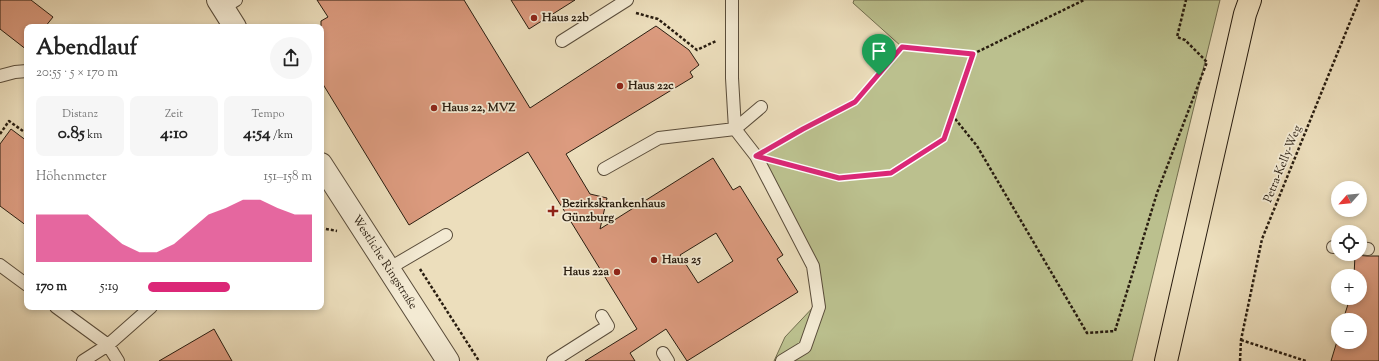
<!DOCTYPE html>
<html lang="de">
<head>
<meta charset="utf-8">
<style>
	body { margin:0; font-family:"Sorts Mill Goudy",serif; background:#f6f6f6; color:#222; height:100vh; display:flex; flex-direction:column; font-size:15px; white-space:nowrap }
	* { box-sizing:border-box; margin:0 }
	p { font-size:13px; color:#767676 }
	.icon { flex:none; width:22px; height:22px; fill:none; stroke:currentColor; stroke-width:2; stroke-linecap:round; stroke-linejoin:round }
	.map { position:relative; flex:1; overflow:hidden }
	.drawer { position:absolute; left:24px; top:24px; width:300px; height:286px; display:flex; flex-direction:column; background:#fff; border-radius:8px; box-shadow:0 2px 6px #0003 }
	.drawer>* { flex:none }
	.needle { width:26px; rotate:243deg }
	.fabs { position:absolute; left:1331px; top:181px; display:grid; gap:8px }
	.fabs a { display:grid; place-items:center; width:36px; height:36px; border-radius:50%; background:#fff; box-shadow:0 2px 6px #0003; font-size:20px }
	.pin { position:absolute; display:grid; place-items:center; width:34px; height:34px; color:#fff; margin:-41px -17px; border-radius:50% 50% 50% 0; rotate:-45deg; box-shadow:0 0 4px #0007 }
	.pin .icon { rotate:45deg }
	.round { display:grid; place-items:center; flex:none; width:42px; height:42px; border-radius:21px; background:#f6f6f6 }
	.overview { display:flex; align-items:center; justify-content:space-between; height:68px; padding:0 12px }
	h1 { font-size:22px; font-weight:800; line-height:30px }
	.figures { display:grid; grid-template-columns:repeat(3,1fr); gap:6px; height:68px; padding:4px 12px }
	.figures div { display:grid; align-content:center; border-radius:8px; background:#f6f6f6; text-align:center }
	.figures b { font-size:17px; font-weight:800 }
	.figures small { font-size:11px; font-weight:400 }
	.figures p { font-size:11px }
	.chart { height:112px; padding:8px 12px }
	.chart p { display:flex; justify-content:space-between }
	.chart svg { width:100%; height:72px; margin-top:4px; fill:#db2777; opacity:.7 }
	ul { padding:0 12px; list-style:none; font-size:13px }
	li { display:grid; grid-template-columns:64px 48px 1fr; align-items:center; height:30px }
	li i { height:10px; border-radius:5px; background:#db2777 }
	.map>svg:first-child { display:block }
	.green { fill:#bbc08e; stroke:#726e4f }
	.building { fill:#dc9b7f; stroke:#291d10; fill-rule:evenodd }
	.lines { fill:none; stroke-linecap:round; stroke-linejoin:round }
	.service-casing { stroke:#5a4d3b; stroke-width:14 }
	.minor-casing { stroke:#5a4d3b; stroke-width:24 }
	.primary-casing { stroke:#291d10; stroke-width:24 }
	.path { stroke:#291d10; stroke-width:2.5; stroke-dasharray:3 2; stroke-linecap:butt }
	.service { stroke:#f3ead3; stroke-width:12 }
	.minor { stroke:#f3ead3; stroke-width:22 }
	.primary { stroke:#ecdebc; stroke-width:22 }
	.route-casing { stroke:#fff; stroke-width:8 }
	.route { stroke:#db2777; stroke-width:5 }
	.poi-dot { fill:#8f2418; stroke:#f3ead3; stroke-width:1.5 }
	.labels { text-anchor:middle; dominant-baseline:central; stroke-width:3.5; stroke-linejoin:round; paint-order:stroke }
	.poi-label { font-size:12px; font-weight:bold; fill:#291d10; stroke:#f3ead3; text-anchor:start }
	.street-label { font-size:12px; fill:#291d10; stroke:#f3ead3 }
</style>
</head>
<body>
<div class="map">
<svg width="1379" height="361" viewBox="0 0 1379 361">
	<rect width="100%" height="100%" fill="#ecdebc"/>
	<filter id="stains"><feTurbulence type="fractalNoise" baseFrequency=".005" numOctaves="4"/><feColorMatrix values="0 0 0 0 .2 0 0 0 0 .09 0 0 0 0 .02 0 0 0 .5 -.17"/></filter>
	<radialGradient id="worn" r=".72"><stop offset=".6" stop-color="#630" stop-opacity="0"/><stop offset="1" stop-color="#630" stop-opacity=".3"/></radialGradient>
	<path class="green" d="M 854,0 L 1220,0 L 1132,361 L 774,361 L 785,337 L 818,302 L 813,266 L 756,156 L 803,129 L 855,103 L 902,47 L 853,3 Z"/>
	<path class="building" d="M 0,0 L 31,0 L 53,17 L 45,27 L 27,27 L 27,50 L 0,29 Z
		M 317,0 L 464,0 L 530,108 L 656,26 L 689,50 L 699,65 L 690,72 L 693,77 L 566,154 L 590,194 L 607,198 L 600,229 L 713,158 L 733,190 L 740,186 L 783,255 L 777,259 L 798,292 L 687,361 L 666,329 L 630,353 L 635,361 L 585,361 L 637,329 L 528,152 L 409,225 L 321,81 L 321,21 L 328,17 ZM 716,233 L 733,261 L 698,283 L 680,255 Z
		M 511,0 L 575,0 L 529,29 Z
		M 11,129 L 27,141 L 27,226 L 0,206 L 0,144 Z
		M 1355,255 L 1367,256 L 1379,256 L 1379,361 L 1331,361 L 1338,338 L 1338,342 L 1360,342 L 1360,320 L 1343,320 L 1350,298 L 1360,298 L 1360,276 L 1354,276 Z
		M 214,329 L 232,361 L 159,361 Z"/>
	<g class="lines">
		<g class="service-casing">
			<path id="service" d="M 732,0 L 732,78 L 735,129 L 756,156 L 813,266 L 819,307 L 805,347 L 782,361
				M 223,8 L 236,0
				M 562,41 L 627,0
				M 0,76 L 15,72 L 27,71
				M 604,169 L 659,138 L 735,129 L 761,107
				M 1333,247 L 1338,247
				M 1360,248 L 1368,249
				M 0,265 L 27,285
				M 388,269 L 446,235
				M 56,307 L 108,345 L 118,361
				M 663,353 L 668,361
				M 83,361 L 108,345 L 151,307
				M 553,361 L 608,326 L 602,316"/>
		</g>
		<g class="minor-casing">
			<g id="minor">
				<path d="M 218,0 L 235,27"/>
				<path id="s1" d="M 321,164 L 448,361"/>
			</g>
		</g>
		<g class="primary-casing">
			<path id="primary" d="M 1166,361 L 1245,14 L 1250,0"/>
		</g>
		<path class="path" d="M 636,13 L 658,19 L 697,50 L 716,41
			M 952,115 L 977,146 L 1087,333 L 1115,331 L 1157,193 L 1207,62 L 1185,40 L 1177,37 L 1186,0
			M 0,134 L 9,121 L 27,134
			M 770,148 L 803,129 L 855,103 L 903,47 L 973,54 L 1084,0
			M 778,162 L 839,178 L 891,173 L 944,139 L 973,54
			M 321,228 L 337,231
			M 420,269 L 479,361
			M 1241,340 L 1306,361
			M 1240,361 L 1241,340 L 1262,239 L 1359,0"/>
		<use href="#service" class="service"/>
		<use href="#minor" class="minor"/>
		<use href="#primary" class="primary"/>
	</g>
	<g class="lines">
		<g class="route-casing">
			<path id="route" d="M 902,47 L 973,54 L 944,139 L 891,173 L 839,178 L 756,156 L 803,129 L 855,102 Z"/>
		</g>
		<use href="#route" class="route"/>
	</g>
	<g class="poi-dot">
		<circle cx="534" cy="18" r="4"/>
		<circle cx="620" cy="86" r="4"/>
		<circle cx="434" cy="108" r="4"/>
		<path d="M551 205h4v4h4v4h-4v4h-4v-4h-4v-4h4z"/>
		<circle cx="654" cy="260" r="4"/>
		<circle cx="617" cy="272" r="4"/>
	</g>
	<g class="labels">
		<g class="poi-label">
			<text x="542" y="18">Haus 22b</text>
			<text x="628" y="86">Haus 22c</text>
			<text x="442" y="108">Haus 22, MVZ</text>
			<text x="562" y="204">Bezirkskrankenhaus<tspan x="562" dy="14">Günzburg</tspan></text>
			<text x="662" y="260">Haus 25</text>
			<text x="609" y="272" text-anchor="end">Haus 22a</text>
		</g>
		<g class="street-label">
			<text transform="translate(1283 164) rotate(-68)">Petra-Kelly-Weg</text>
			<text stroke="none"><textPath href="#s1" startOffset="117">Westliche Ringstraße</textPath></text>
		</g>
	</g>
	<rect width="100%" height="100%" filter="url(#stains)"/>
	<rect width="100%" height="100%" fill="url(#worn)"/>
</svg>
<div class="fabs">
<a><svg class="needle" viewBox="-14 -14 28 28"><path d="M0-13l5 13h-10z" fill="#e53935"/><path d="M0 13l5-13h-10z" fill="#767676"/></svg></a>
<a><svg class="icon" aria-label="locate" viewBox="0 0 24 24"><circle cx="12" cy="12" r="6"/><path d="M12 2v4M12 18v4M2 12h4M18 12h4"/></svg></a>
<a>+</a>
<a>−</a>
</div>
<div class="pin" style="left:879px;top:75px;background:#1e9e55"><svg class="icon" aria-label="arrive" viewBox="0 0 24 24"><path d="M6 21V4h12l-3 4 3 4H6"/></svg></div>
<section class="drawer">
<div class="overview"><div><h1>Abendlauf</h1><p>20:55 · 5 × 170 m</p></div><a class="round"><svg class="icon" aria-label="share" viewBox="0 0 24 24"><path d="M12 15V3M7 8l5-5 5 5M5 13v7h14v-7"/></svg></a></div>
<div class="figures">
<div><p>Distanz</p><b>0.85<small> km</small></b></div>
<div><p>Zeit</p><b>4:10</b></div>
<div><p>Tempo</p><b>4:54<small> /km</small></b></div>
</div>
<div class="chart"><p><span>Höhenmeter</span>151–158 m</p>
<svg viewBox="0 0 160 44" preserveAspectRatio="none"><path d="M0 44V15L10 15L20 15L30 15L40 24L50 33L60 38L70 38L80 33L90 24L100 15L110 11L120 6L130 6L140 11L150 15L160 15V44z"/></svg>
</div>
<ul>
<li><b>170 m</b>5:19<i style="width:50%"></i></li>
</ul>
</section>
</div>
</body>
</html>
